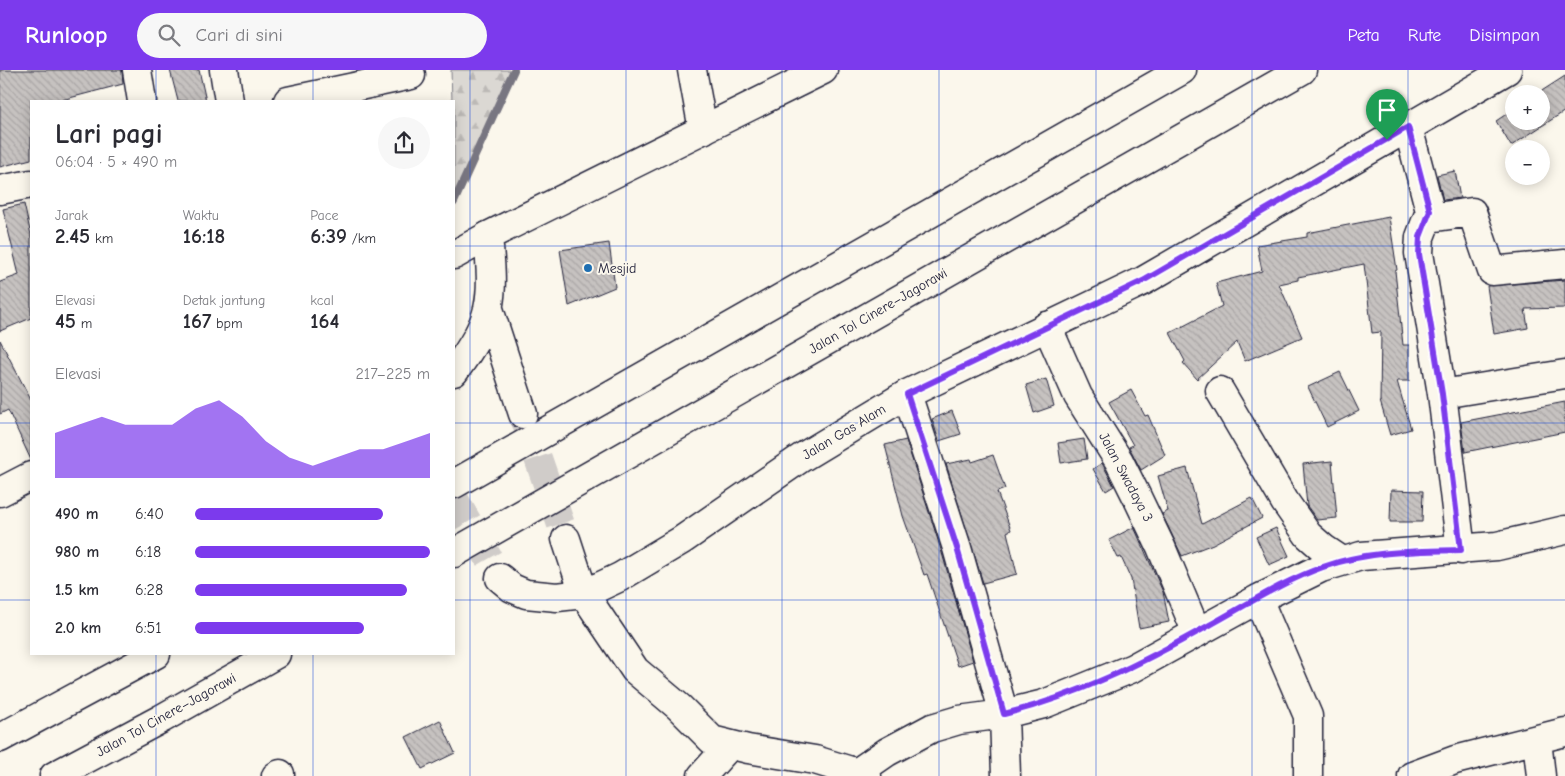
<!DOCTYPE html>
<html lang="id">
<head>
<meta charset="utf-8">
<style>
	body { margin:0; font-family:"Comic Neue",sans-serif; background:#f7f7f7; color:#2b2b33; height:100vh; display:flex; flex-direction:column; font-size:19px; white-space:nowrap }
	* { box-sizing:border-box; margin:0 }
	p { font-size:16px; color:#7c7c81 }
	.icon { flex:none; width:28px; height:28px; fill:none; stroke:currentColor; stroke-width:2; stroke-linecap:round; stroke-linejoin:round }
	.map { position:relative; flex:1; overflow:hidden }
	.panel { position:absolute; left:30px; top:30px; width:425px; height:555px; display:flex; flex-direction:column; background:#fff; border-radius:0px; box-shadow:0 2px 12px #0003 }
	.panel>* { flex:none }
	.buttons { position:absolute; left:1505px; top:15px; display:grid; gap:10px }
	.buttons a { display:grid; place-items:center; width:45px; height:45px; border-radius:50%; background:#fff; box-shadow:0 2px 12px #0003; font-size:25px }
	.pin { position:absolute; display:grid; place-items:center; width:42px; height:42px; color:#fff; margin:-51px -21px; border-radius:50% 50% 50% 0; rotate:-45deg; box-shadow:0 0 5px #0007 }
	.pin .icon { rotate:45deg }
	.round { display:grid; place-items:center; flex:none; width:52px; height:52px; border-radius:26px; background:#f7f7f7 }
	.summary { display:flex; align-items:center; justify-content:space-between; height:85px; padding:0 25px }
	h1 { font-size:28px; font-weight:800; line-height:38px }
	.metrics { display:grid; grid-template-columns:repeat(3,1fr); gap:8px; height:85px; padding:5px 25px }
	.metrics div { display:grid; align-content:center }
	.metrics b { font-size:21px; font-weight:800 }
	.metrics small { font-size:14px; font-weight:400 }
	.metrics p { font-size:14px }
	.chart { height:140px; padding:10px 25px }
	.chart p { display:flex; justify-content:space-between }
	.chart svg { width:100%; height:90px; margin-top:5px; fill:#7c3aed; opacity:.7 }
	ul { padding:0 25px; list-style:none; font-size:16px }
	li { display:grid; grid-template-columns:80px 60px 1fr; align-items:center; height:38px }
	li i { height:12px; border-radius:6px; background:#7c3aed }
	header { display:flex; align-items:center; gap:30px; box-sizing:border-box; height:70px; padding:0 25px; background:#7c3aed; color:#fff }
	header strong { font-size:24px }
	nav { display:flex; gap:28px; margin-inline-start:auto; font-size:18px }
	.search { width:350px; height:45px; background:#f7f7f7; display:flex; align-items:center; gap:12px; box-sizing:border-box; padding:0 18px; border-radius:28px; color:#7c7c81; font-size:19px }
	.map>svg:first-child { display:block }
	.forest { fill:url(#forest-firs); stroke:#7e7d87 }
	.lines { fill:none; stroke-linecap:round; stroke-linejoin:round }
	.stream { stroke:#787681; stroke-width:8 }
	.building { fill:url(#building-back-hatch); stroke:#22223b }
	.major-tunnel { stroke:#d0ccc9; stroke-width:28; stroke-dasharray:28 14; stroke-linecap:butt }
	.minor-casing { stroke:#22223b; stroke-width:31 }
	.major-casing { stroke:#22223b; stroke-width:31 }
	.highway-casing { stroke:#22223b; stroke-width:31 }
	.minor { stroke:#fbf7ec; stroke-width:28 }
	.major { stroke:#fbf7ec; stroke-width:28 }
	.highway { stroke:#fbf7ec; stroke-width:28 }
	.route-casing { stroke:#fff; stroke-width:10 }
	.route { stroke:#7c3aed; stroke-width:6 }
	.grid { fill:none; stroke:#1d4ed8; stroke-width:1; stroke-opacity:0.55 }
	.poi-dot { fill:#1f6fb2; stroke:#fbf7ec; stroke-width:2 }
	.labels { text-anchor:middle; dominant-baseline:central; stroke-width:4; stroke-linejoin:round; paint-order:stroke }
	.poi-label { font-size:14px; fill:#22223b; stroke:#fbf7ec; text-anchor:start }
	.street-label { font-size:14px; fill:#22223b; stroke:#fbf7ec }
</style>
</head>
<body>
<header>
<strong>Runloop</strong>
<div class="search"><svg class="icon" aria-label="search" viewBox="0 0 24 24"><circle cx="10" cy="10" r="6"/><path d="M15 15l6 6"/></svg>Cari di sini</div>
<nav><a>Peta</a><a>Rute</a><a>Disimpan</a></nav>
</header>
<div class="map">
<svg width="1565" height="706" viewBox="0 0 1565 706">
	<defs>
		<pattern id="forest-firs" width="22" height="20" patternUnits="userSpaceOnUse" patternTransform="scale(1.25)"><rect width="22" height="20" fill="#dbd8d3"/><path d="M5 1l3.5 6h-7zM16 11l3.5 6h-7z" fill="#bcb9b6"/></pattern>
		<pattern id="building-back-hatch" width="6" height="6" patternUnits="userSpaceOnUse" patternTransform="scale(1.25)"><rect width="6" height="6" fill="#c6c2c0"/><path d="M-1 5l2 2M0 0l6 6M5-1l2 2" fill="none" stroke="#aaa6a6"/></pattern>
	</defs>
	<rect width="100%" height="100%" fill="#fbf7ec"/>
	<filter id="ink" filterUnits="userSpaceOnUse"><feTurbulence type="fractalNoise" baseFrequency=".02" numOctaves="2"/><feDisplacementMap in="SourceGraphic" scale="10" xChannelSelector="R" yChannelSelector="G"/><feConvolveMatrix kernelMatrix="1 2 1 2 8 2 1 2 1" color-interpolation-filters="sRGB"/></filter>
	<g filter="url(#ink)">
		<path class="forest" d="M 451,0 L 514,0 L 454,132 L 454,31 L 452,31 Z"/>
		<g class="lines">
			<path class="stream" d="M 454,132 L 514,0"/>
		</g>
		<path class="building" d="M 0,0 L 122,0 L 123,14 L 58,31 L 31,31 L 31,89 L 0,97 Z
			M 170,0 L 199,0 L 206,31 L 178,31 Z
			M 1565,6 L 1565,41 L 1511,76 L 1496,51 L 1514,39 L 1514,51 L 1541,51 L 1541,24 L 1537,24 Z
			M 1455,101 L 1460,128 L 1443,130 L 1437,105 Z
			M 24,134 L 31,165 L 31,248 L 0,261 L 0,212 L 19,205 L 3,139 Z
			M 1389,147 L 1397,200 L 1395,201 L 1403,275 L 1409,275 L 1409,311 L 1397,311 L 1411,359 L 1390,365 L 1380,331 L 1381,262 L 1372,263 L 1364,194 L 1298,207 L 1298,210 L 1279,214 L 1302,267 L 1245,291 L 1237,272 L 1197,309 L 1183,293 L 1185,291 L 1170,263 L 1222,236 L 1216,213 L 1262,201 L 1257,175 L 1307,167 L 1307,163 Z
			M 609,173 L 615,217 L 569,236 L 560,180 Z
			M 1565,210 L 1565,238 L 1525,239 L 1528,258 L 1494,264 L 1487,216 Z
			M 0,270 L 31,330 L 31,390 L 8,340 L 0,344 Z
			M 1340,302 L 1359,341 L 1327,357 L 1308,317 Z
			M 1046,309 L 1054,336 L 1034,343 L 1026,315 Z
			M 1131,320 L 1145,346 L 1148,345 L 1165,385 L 1141,400 L 1129,377 L 1133,375 L 1109,332 Z
			M 1565,332 L 1565,362 L 1465,382 L 1461,352 Z
			M 952,341 L 961,364 L 939,371 L 932,349 Z
			M 1084,369 L 1087,389 L 1061,393 L 1058,373 Z
			M 906,370 L 942,483 L 973,591 L 958,596 L 927,504 L 924,505 L 903,446 L 885,375 Z
			M 993,385 L 1005,419 L 997,422 L 1011,460 L 1007,462 L 1017,504 L 983,513 L 946,394 L 971,389 L 972,392 Z
			M 1332,391 L 1337,448 L 1317,450 L 1307,436 L 1303,394 Z
			M 1102,393 L 1114,416 L 1106,421 L 1093,399 Z
			M 1187,398 L 1202,454 L 1252,428 L 1262,448 L 1213,474 L 1182,486 L 1162,444 L 1168,441 L 1158,406 Z
			M 1391,420 L 1423,421 L 1422,452 L 1390,452 Z
			M 1134,457 L 1163,522 L 1169,552 L 1139,558 L 1131,509 L 1121,487 L 1118,488 L 1109,470 Z
			M 1276,458 L 1289,486 L 1269,495 L 1256,467 Z
			M 440,650 L 455,683 L 422,699 L 406,667 Z"/>
		<g class="lines">
			<path class="major-tunnel" d="M 524,348 L 566,469
				M 454,428 L 500,508"/>
			<g class="minor-casing">
				<path id="minor" d="M 137,0 L 142,31
					M 224,0 L 229,31
					M 692,0 L 703,60
					M 288,31 L 411,5
					M 1408,57 L 1430,141 L 1420,167 L 1419,183 L 1442,324 L 1461,480
					M 0,120 L 31,114
					M 1429,148 L 1472,142 L 1492,201 L 1565,194
					M 454,185 L 488,166
					M 1047,256 L 1078,326 L 1119,391 L 1136,425 L 1161,477 L 1197,563
					M 1220,321 L 1285,432 L 1308,465 L 1324,479 L 1342,491
					M 907,324 L 957,478 L 1004,644 L 1006,706
					M 1442,324 L 1565,304
					M 0,422 L 31,406
					M 584,524 L 635,600 L 679,637 L 712,670 L 748,679 L 815,690 L 867,706
					M 1258,529 L 1308,646 L 1308,706
					M 1537,670 L 1541,706
					M 858,702 L 887,682 L 932,658 L 959,650 L 1004,644 L 1044,634 L 1133,598 L 1258,529 L 1321,498 L 1361,486 L 1497,476 L 1565,460
					M 276,706 L 280,704
					M 702,706 L 730,675
					M 1412,706 L 1455,690 L 1565,662"/>
			</g>
			<g class="major-casing">
				<path id="major" d="M 489,239 L 523,344
					M 454,302 C 494,248 494,230 488,166 L 823,0
					M 566,469 L 584,524
					M 500,508 L 512,518 L 526,524 L 557,527 L 584,524 L 620,507 L 682,470 L 801,388 L 907,324 L 1143,211 L 1507,0"/>
			</g>
			<g class="highway-casing">
				<path id="highway" d="M 454,414 L 1182,0
					M 454,483 L 1302,0
					M 0,668 L 156,584
					M 54,706 L 161,649 L 276,584"/>
			</g>
			<use href="#minor" class="minor"/>
			<use href="#major" class="major"/>
			<use href="#highway" class="highway"/>
		</g>
	</g>
	<g class="lines" filter="url(#ink)">
		<g class="route-casing">
			<path id="route" d="M 1408,57 L 1430,141 L 1420,167 L 1419,184 L 1442,324 L 1461,480 C 1415,481 1367,481 1323,497 C 1283,511 1245,536 1208,556 C 1142,593 1077,626 1004,644 L 957,478 L 907,324 L 1143,211 Z"/>
		</g>
		<use href="#route" class="route"/>
	</g>
	<path class="grid" d="M 156,0 L 156,31M 313,0 L 313,31M 470,0 L 470,706M 626,0 L 626,706M 782,0 L 782,706M 939,0 L 939,706M 1096,0 L 1096,706M 1252,0 L 1252,706M 1408,0 L 1408,706M 0,176 L 31,176M 454,176 L 1565,176M 0,353 L 31,353M 454,353 L 1565,353M 0,530 L 31,530M 454,530 L 1565,530M 156,584 L 156,706M 313,584 L 313,706"/>
	<circle class="poi-dot" cx="588" cy="198" r="5"/>
	<g class="labels">
		<g class="poi-label">
			<text x="598" y="198">Mesjid</text>
		</g>
		<g class="street-label">
			<text transform="translate(878 241) rotate(-30)">Jalan Tol Cinere–Jagorawi</text>
			<text transform="translate(844 362) rotate(-31)">Jalan Gas Alam</text>
			<text transform="translate(1126 407) rotate(62)">Jalan Swadaya 3</text>
			<text transform="translate(166 645) rotate(-29)">Jalan Tol Cinere–Jagorawi</text>
		</g>
	</g>
</svg>
<div class="buttons">
<a>+</a>
<a>−</a>
</div>
<div class="pin" style="left:1387px;top:70px;background:#1e9e55"><svg class="icon" aria-label="arrive" viewBox="0 0 24 24"><path d="M6 21V4h12l-3 4 3 4H6"/></svg></div>
<section class="panel">
<div class="summary"><div><h1>Lari pagi</h1><p>06:04 · 5 × 490 m</p></div><a class="round"><svg class="icon" aria-label="share" viewBox="0 0 24 24"><path d="M12 15V3M7 8l5-5 5 5M5 13v7h14v-7"/></svg></a></div>
<div class="metrics">
<div><p>Jarak</p><b>2.45<small> km</small></b></div>
<div><p>Waktu</p><b>16:18</b></div>
<div><p>Pace</p><b>6:39<small> /km</small></b></div>
</div>
<div class="metrics">
<div><p>Elevasi</p><b>45<small> m</small></b></div>
<div><p>Detak jantung</p><b>167<small> bpm</small></b></div>
<div><p>kcal</p><b>164</b></div>
</div>
<div class="chart"><p><span>Elevasi</span>217–225 m</p>
<svg viewBox="0 0 160 44" preserveAspectRatio="none"><path d="M0 44V22L10 18L20 14L30 18L40 18L50 18L60 10L70 6L80 14L90 26L100 34L110 38L120 34L130 30L140 30L150 26L160 22V44z"/></svg>
</div>
<ul>
<li><b>490 m</b>6:40<i style="width:80%"></i></li>
<li><b>980 m</b>6:18<i style="width:100%"></i></li>
<li><b>1.5 km</b>6:28<i style="width:90%"></i></li>
<li><b>2.0 km</b>6:51<i style="width:72%"></i></li>
</ul>
</section>
</div>
</body>
</html>
